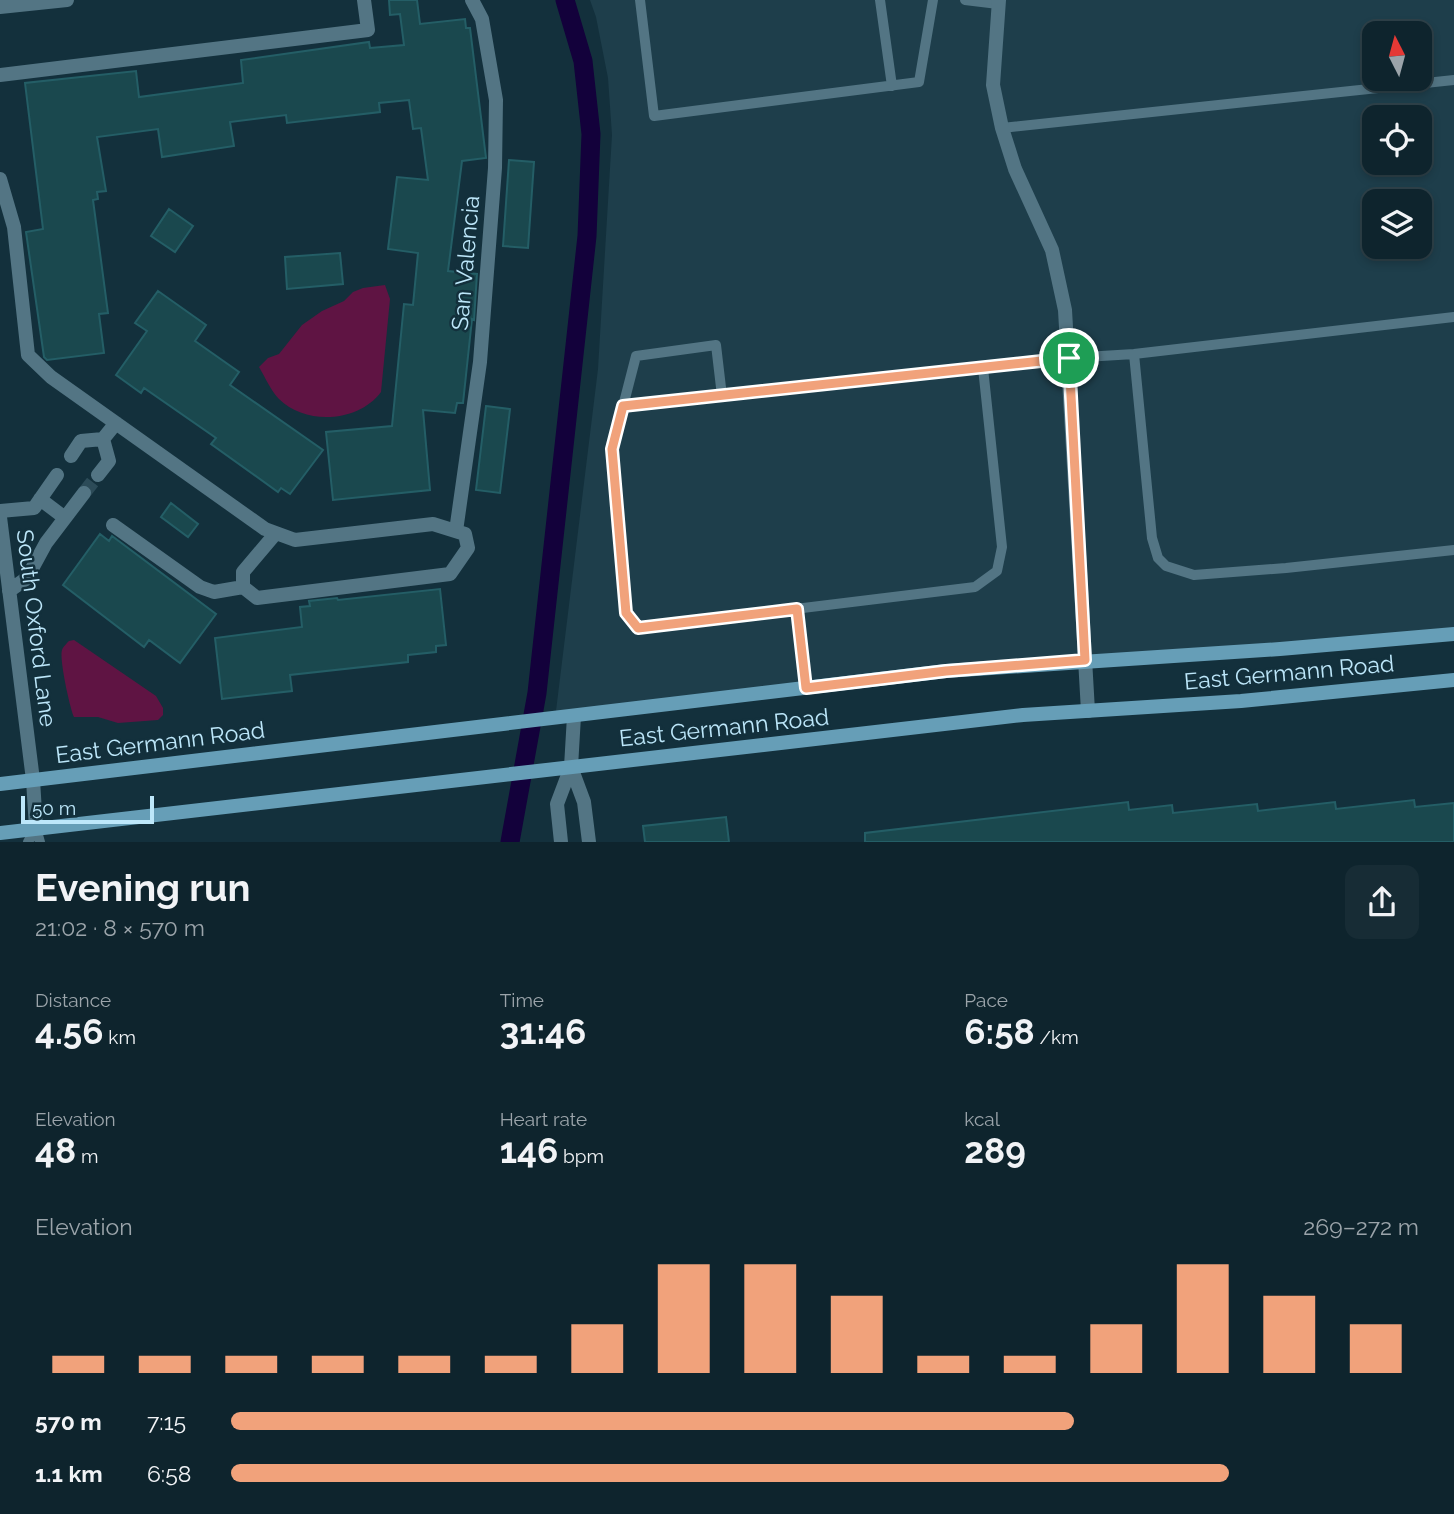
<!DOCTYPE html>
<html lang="en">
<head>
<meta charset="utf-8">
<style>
	body { margin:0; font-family:Raleway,sans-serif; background:#172c35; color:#f1f3f6; height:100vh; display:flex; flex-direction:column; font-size:26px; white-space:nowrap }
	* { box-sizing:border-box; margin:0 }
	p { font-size:23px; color:#9ba4aa }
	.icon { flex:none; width:38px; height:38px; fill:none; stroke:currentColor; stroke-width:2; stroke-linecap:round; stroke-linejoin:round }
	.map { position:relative; height:842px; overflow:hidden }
	.drawer { display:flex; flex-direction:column; background:#0e242d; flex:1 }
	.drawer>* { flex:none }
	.needle { width:46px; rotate:354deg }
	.buttons { position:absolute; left:1362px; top:21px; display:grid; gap:14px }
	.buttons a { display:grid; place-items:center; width:70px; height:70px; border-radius:14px; background:#0e242d; box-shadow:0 4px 10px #0003,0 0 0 2px #2e4149; font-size:35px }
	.scale { position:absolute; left:21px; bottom:18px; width:133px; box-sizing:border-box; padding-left:7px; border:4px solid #bde7fa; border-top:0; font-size:19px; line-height:24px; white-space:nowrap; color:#bde7fa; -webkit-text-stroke:5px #13303c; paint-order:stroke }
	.pin { position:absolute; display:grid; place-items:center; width:60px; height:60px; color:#fff; margin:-30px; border:4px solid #fff; border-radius:50%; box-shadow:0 2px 7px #0007 }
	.round { display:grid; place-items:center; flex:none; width:74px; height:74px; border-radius:14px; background:#172c35 }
	.headline { display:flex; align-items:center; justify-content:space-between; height:119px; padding:0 35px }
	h1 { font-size:38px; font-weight:700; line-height:52px }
	.stats { display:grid; grid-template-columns:repeat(3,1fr); gap:10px; height:119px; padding:7px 35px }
	.stats div { display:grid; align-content:center }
	.stats b { font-size:35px; font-weight:700 }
	.stats small { font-size:19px; font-weight:400 }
	.stats p { font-size:19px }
	.chart { height:196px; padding:14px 35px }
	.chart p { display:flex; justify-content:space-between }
	.chart svg { width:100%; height:126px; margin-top:7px; stroke:#f1a27b; stroke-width:6 }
	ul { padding:0 35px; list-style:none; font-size:23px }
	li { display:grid; grid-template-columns:112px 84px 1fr; align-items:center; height:52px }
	li i { height:18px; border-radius:9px; background:#f1a27b }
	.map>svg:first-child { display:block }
	.built { fill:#1e3e4b; fill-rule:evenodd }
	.green { fill:#5f1443 }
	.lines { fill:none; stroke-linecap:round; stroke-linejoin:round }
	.canal { stroke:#13013b; stroke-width:19 }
	.building { fill:#1a484e; stroke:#245e66; stroke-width:2 }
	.minor-tunnel { stroke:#2c4b58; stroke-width:14; stroke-dasharray:14 7; stroke-linecap:butt }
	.service { stroke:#537584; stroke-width:10 }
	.minor { stroke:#537584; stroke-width:14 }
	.tertiary { stroke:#537584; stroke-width:14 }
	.secondary { stroke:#669eb7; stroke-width:14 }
	.route-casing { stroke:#fff; stroke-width:14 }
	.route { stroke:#f1a27b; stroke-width:9 }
	.labels { text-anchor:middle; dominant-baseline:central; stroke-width:5; stroke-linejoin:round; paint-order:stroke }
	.street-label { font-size:23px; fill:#bde7fa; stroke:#13303c }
</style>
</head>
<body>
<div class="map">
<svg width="1454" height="842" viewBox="0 0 1454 842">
	<rect width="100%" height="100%" fill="#13303c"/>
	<path class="built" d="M 590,0 L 1454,0 L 1454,631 L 1085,660 L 555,719 L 598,369 L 612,135 L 608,78 L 596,17 ZM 1374,33 L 1419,33 L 1419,79 L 1374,79 ZM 1374,117 L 1419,117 L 1419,163 L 1374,163 ZM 1374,201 L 1419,201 L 1419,247 L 1374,247 Z"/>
	<path class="green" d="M 385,285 L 390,299 L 381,392 C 359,422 306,426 279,399 C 271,391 265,377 259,367 L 268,358 L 279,354 L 302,325 L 322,311 L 344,301 L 353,292 L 363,288 Z
		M 74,640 L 156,696 L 163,708 L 163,715 L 158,720 L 118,723 L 98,717 L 74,717 C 70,708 59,659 62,650 C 63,647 67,643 69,641 Z"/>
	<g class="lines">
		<path class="canal" d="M 510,842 L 537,693 L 587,236 L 591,134 L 583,61 L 565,0"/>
	</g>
	<path class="building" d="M 389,0 L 417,0 L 420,24 L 465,19 L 466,28 L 470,28 L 486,158 L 462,161 L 448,271 L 477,274 L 474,320 L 472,319 L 463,403 L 457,403 L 455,413 L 423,410 L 430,490 L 333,500 L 326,432 L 392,426 L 404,304 L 413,305 L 418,253 L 388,249 L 397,177 L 428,180 L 421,128 L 413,129 L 409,100 L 379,103 L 380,112 L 287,123 L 286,115 L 230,122 L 234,146 L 162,157 L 158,129 L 97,137 L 106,191 L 97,192 L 98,199 L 93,200 L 108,313 L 99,314 L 104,353 L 47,360 L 44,357 L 26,232 L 43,229 L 25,83 L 136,71 L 139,97 L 243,83 L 241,60 L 369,42 L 370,48 L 404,45 L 400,14 L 390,15 Z
		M 509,160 L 534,162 L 528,248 L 503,246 Z
		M 169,209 L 193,226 L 175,252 L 151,236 Z
		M 340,253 L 343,284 L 287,289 L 285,257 Z
		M 158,291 L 206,325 L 195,341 L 239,372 L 230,385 L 323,450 L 290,494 L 281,488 L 278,492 L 211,444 L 216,438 L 144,388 L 141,393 L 116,375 L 147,331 L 135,323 Z
		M 486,406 L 510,409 L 500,493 L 476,490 Z
		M 171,503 L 198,524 L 188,537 L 161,517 Z
		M 100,534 L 109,541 L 112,536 L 216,614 L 180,663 L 149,640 L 144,647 L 63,585 Z
		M 440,589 L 446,645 L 436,646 L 436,652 L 408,655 L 408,662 L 290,675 L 292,691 L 222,699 L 215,638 L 302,627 L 300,607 L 310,606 L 309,601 L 337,598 L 338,600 Z
		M 1414,800 L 1415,807 L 1454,803 L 1454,842 L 865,842 L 865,833 L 1128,802 L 1129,810 L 1172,805 L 1173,813 L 1257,804 L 1258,811 L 1335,802 L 1336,809 Z
		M 726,817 L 729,842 L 645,842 L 643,826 Z"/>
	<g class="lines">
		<path class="minor-tunnel" d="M 84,493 L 98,475"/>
		<path class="service" d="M 640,0 L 654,116 L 919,82 L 933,0
			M 880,0 L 892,86
			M 965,0 L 998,4
			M 1002,128 L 1454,80
			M 1134,354 L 1152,538 L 1158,558 L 1166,566 L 1194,575 L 1286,568 L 1454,550
			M 722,396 L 716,345 L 636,356 L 612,449 L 627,613 L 638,628 L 975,587 L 997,571 L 1002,547 L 983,368
			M 623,406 L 1069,358 L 1134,354 L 1454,317
			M 798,609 L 806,688
			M 36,828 L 40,842
			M 28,842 L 36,828"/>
		<path class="minor" d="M 999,0 L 993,85 L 1002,128 L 1015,169 L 1052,250 L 1065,310 L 1088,711
			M 0,7 L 67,0
			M 0,75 L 368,30 L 364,0
			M 0,179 L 14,227 L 28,355 L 51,377 L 265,529 L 295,540 L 433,524 L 465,534 L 468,548 L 450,574 L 257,598 L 243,587 L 243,572 L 276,533
			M 71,456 L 81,441 L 103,439 L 116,423
			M 98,475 L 109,461 L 103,439
			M 40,499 L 65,518
			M 0,511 L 34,508 L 57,475
			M 0,517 L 33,780 L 36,828
			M 113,525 L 200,587 L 214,592 L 243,587
			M 456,531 L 480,362 L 495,168 L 496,100 L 482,19 L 472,0
			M 9,591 L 27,578 L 46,543 L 84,493"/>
		<path class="tertiary" d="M 571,767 L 584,802 L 589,842
			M 561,842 L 557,804 L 571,767 L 574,716"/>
		<path class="secondary" d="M 0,784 L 946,671 L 1280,649 L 1454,634
			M 0,833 L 1023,715 L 1241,701 L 1454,680"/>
	</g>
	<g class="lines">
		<g class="route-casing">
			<path id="route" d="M 1069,358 L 1085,660 L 946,671 L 806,688 L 797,609 L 638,628 L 626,613 L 612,449 L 623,406 Z"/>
		</g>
		<use href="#route" class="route"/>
	</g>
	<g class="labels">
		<g class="street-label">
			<text transform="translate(465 263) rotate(-85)">San Valencia</text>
			<text transform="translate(37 628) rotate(83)">South Oxford Lane</text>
			<text transform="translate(1289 672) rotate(-5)">East Germann Road</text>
			<text transform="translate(724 727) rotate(-6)">East Germann Road</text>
			<text transform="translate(160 742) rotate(-7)">East Germann Road</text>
		</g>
	</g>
</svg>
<div class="buttons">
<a><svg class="needle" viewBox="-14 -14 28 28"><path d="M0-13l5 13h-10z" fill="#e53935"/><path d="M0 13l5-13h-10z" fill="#9ba4aa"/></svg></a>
<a><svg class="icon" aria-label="locate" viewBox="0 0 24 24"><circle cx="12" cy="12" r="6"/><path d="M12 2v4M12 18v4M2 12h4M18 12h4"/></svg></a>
<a><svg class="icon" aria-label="layers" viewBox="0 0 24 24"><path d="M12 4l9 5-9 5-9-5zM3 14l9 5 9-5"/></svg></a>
</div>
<div class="scale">50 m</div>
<div class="pin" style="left:1069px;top:358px;background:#1e9e55"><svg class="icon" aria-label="arrive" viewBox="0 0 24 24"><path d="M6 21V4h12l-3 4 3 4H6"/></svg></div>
</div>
<section class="drawer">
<div class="headline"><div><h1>Evening run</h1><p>21:02 · 8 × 570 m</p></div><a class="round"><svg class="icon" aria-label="share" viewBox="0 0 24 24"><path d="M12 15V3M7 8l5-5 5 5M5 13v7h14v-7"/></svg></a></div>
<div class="stats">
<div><p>Distance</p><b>4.56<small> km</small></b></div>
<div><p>Time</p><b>31:46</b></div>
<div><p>Pace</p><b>6:58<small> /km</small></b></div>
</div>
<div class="stats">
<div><p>Elevation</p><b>48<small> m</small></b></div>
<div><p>Heart rate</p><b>146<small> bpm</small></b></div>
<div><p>kcal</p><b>289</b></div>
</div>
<div class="chart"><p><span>Elevation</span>269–272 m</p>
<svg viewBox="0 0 160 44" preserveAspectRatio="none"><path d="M5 44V38M15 44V38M25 44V38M35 44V38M45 44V38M55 44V38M65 44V27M75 44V6M85 44V6M95 44V17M105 44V38M115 44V38M125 44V27M135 44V6M145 44V17M155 44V27"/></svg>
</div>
<ul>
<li><b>570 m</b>7:15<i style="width:71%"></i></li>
<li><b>1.1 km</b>6:58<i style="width:84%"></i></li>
</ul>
</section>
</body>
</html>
